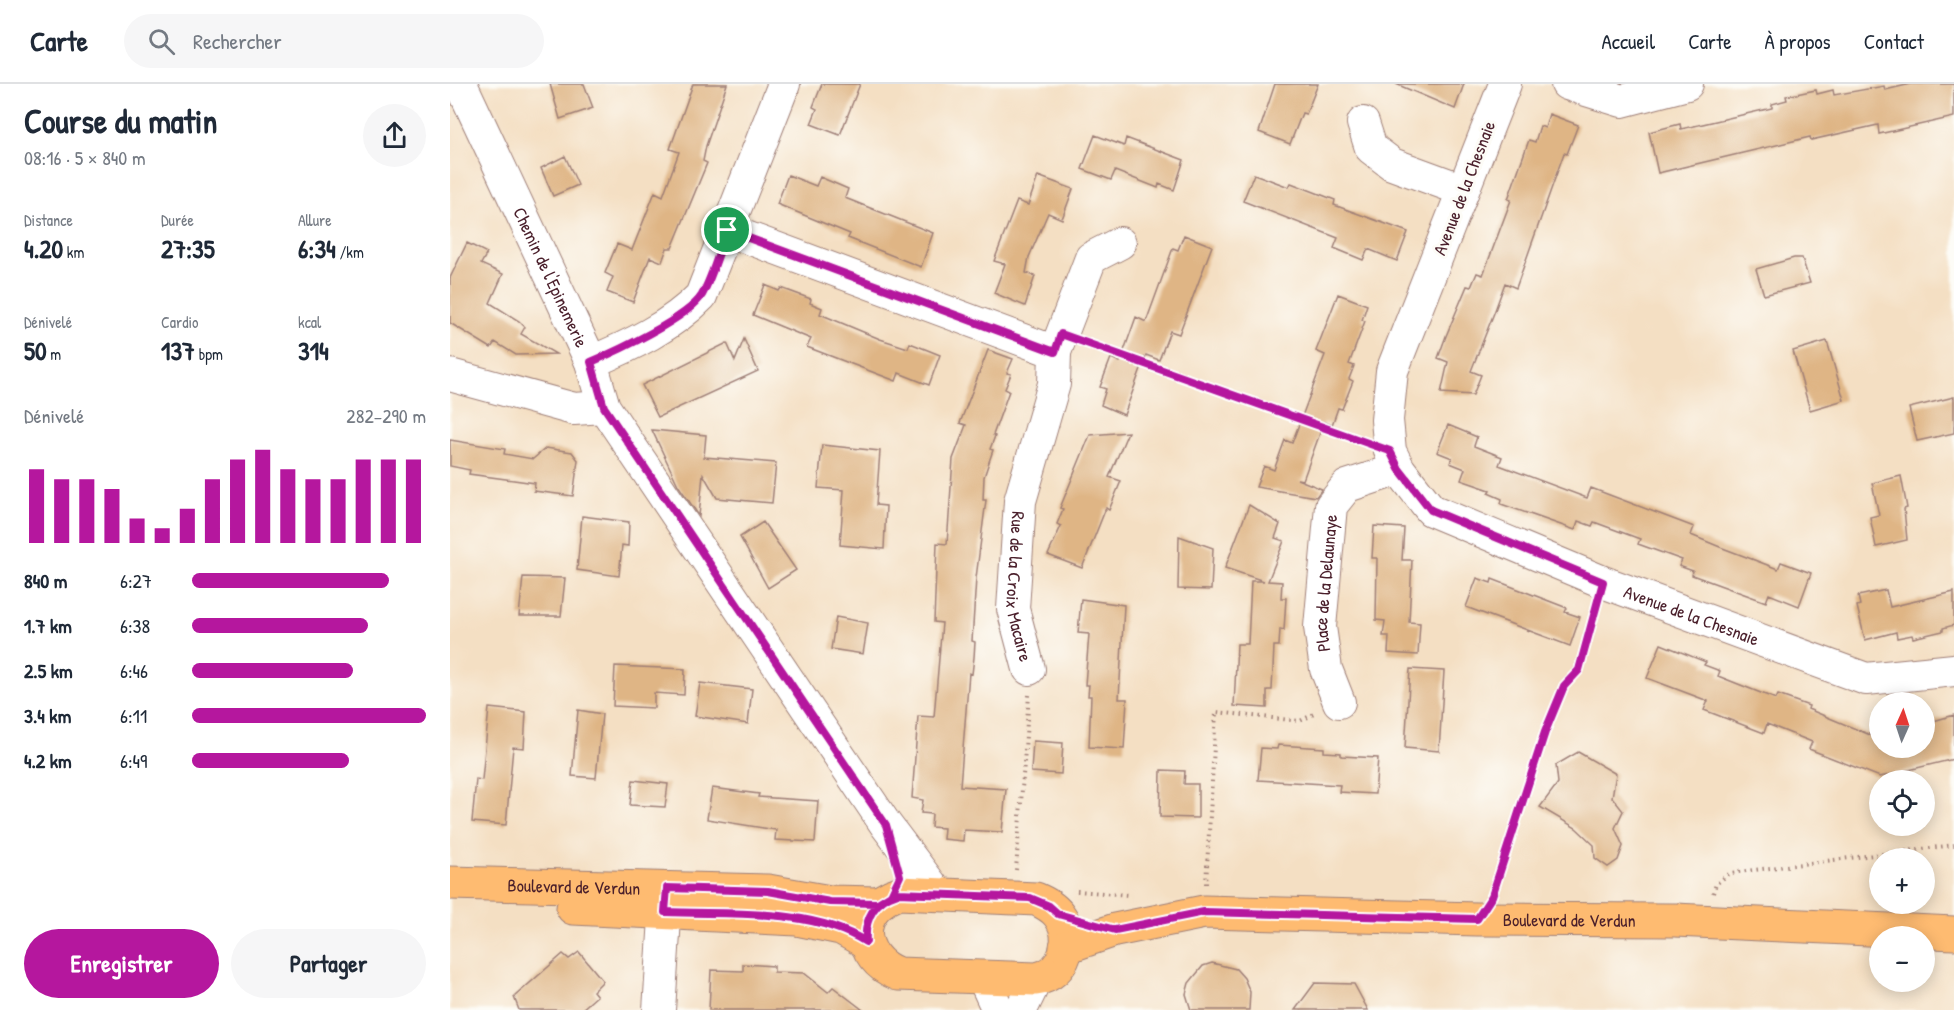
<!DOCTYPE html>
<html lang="fr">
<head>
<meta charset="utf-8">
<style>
	body { margin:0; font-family:"Patrick Hand",sans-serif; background:#f6f6f7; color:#1f2937; height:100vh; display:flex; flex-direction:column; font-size:22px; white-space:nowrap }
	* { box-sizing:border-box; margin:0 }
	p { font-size:20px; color:#747a83 }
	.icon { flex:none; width:33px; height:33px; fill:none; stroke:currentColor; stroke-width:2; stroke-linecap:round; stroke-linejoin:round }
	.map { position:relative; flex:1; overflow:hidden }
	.details { display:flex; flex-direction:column; background:#fff; width:450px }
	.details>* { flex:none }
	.needle { width:39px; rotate:3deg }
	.fabs { position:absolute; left:1419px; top:608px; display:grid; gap:12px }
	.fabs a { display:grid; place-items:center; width:66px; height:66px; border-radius:50%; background:#fff; box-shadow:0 3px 15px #0003; font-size:30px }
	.pin { position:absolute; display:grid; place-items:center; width:51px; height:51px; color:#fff; margin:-26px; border:3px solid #fff; border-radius:50%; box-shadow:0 2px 6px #0007 }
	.round { display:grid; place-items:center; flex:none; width:63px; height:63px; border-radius:32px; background:#f6f6f7 }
	.overview { display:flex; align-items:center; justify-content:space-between; height:102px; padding:0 24px }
	h1 { font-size:33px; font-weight:700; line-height:45px }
	.metrics { display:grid; grid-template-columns:repeat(3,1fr); gap:9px; height:102px; padding:6px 24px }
	.metrics div { display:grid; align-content:center }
	.metrics b { font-size:26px; font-weight:700 }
	.metrics small { font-size:16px; font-weight:400 }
	.metrics p { font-size:16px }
	.chart { height:168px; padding:12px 24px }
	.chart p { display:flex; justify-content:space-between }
	.chart svg { width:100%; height:108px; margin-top:6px; stroke:#b5179e; stroke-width:6 }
	.cta { display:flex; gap:12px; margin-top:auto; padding:12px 24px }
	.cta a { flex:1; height:69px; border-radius:36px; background:#b5179e; color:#fff; font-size:24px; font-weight:700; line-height:69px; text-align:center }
	.cta a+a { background:#f6f6f7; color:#1f2937 }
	ul { padding:0 24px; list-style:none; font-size:20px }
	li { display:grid; grid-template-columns:96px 72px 1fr; align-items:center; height:45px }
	li i { height:15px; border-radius:8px; background:#b5179e }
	header { display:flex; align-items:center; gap:36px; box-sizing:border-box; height:84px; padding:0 30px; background:#fff; border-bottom:2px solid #e0e1e3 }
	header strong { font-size:28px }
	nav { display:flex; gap:33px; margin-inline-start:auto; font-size:21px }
	.search { width:420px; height:54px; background:#f6f6f7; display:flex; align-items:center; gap:15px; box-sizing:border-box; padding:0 21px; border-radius:33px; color:#747a83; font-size:22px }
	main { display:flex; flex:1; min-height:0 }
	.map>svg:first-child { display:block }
	.building { fill:#dfb585 }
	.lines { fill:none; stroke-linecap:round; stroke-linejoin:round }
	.minor-casing { stroke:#9f7f77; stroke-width:34 }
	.major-casing { stroke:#9f7f77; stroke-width:35 }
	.path { stroke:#9f7f77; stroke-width:4; stroke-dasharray:1.5 4.5; stroke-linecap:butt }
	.minor { stroke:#fff; stroke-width:32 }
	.major { stroke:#febb71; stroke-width:33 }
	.route-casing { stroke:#fff; stroke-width:12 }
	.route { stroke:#b5179e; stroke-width:8 }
	.labels { text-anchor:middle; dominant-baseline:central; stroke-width:6; stroke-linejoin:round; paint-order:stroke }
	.street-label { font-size:18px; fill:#4a1f2b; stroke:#fdfcf7 }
</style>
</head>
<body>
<header>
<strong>Carte</strong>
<div class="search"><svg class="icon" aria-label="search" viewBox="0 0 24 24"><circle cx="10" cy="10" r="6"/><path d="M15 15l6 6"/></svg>Rechercher</div>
<nav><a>Accueil</a><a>Carte</a><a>À propos</a><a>Contact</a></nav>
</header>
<main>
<section class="details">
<div class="overview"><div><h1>Course du matin</h1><p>08:16 · 5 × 840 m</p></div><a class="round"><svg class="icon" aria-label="share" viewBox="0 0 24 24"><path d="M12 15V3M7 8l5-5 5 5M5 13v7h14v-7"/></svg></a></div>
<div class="metrics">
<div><p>Distance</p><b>4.20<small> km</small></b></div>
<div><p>Durée</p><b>27:35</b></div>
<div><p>Allure</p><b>6:34<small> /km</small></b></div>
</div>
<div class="metrics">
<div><p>Dénivelé</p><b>50<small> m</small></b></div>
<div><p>Cardio</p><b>137<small> bpm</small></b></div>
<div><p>kcal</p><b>314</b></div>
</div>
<div class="chart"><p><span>Dénivelé</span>282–290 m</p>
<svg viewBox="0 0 160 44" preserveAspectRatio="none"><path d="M5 44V14M15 44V18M25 44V18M35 44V22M45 44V34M55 44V38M65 44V30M75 44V18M85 44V10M95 44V6M105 44V14M115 44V18M125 44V18M135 44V10M145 44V10M155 44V10"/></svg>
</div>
<ul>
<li><b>840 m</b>6:27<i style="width:84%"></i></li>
<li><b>1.7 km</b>6:38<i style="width:75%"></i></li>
<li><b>2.5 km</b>6:46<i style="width:69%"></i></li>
<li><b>3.4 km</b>6:11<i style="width:100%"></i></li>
<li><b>4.2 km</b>6:49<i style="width:67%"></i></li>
</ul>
<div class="cta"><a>Enregistrer</a><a>Partager</a></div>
</section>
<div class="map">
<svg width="1504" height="926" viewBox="0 0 1504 926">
	<rect width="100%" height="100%" fill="#fdfcf7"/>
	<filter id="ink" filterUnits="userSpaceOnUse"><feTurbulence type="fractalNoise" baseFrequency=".0167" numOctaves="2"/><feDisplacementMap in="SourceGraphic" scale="12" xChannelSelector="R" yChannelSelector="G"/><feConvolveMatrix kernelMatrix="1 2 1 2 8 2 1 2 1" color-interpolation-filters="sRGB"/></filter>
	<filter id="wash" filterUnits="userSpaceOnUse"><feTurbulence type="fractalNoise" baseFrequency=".008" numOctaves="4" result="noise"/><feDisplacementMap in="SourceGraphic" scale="24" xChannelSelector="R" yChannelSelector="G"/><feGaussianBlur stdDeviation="1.35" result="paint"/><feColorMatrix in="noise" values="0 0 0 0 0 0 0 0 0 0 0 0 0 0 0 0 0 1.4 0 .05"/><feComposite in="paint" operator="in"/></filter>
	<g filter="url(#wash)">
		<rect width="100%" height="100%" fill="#f4dfc3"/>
		<g id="blocks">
			<path class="building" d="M 100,0 L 134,0 L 143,24 L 110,35 Z
				M 243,0 L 277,0 L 256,62 L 253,77 L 257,79 L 222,164 L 217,164 L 212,178 L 200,173 L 183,218 L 157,208 L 163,193 L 155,189 L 167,160 L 182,166 L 205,108 L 213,112 L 229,68 L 220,65 Z
				M 372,0 L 410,0 L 390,51 L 361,40 L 367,25 L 363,23 Z
				M 825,0 L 868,0 L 856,30 L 852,29 L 840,60 L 809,48 Z
				M 946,0 L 1014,0 L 1005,25 Z
				M 1461,0 L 1504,0 L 1504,33 L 1429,50 L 1428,41 L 1361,56 L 1360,53 L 1208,89 L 1199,48 L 1230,40 L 1231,45 L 1322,24 L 1322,20 L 1337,16 L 1336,12 L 1366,6 L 1367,10 L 1383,6 L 1384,11 L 1434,2 L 1435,6 Z
				M 1099,30 L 1128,41 L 1117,70 L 1114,69 L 1066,204 L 1055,199 L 1044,229 L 1021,287 L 1031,291 L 1023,311 L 991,309 L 998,278 L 988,274 L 996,252 L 1017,202 L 1021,203 L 1027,189 L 1033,191 L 1061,116 L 1058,115 L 1079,56 L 1085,58 L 1090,42 L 1095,44 Z
				M 645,51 L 674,62 L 676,54 L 734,76 L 724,106 L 709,100 L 708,104 L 665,87 L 661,96 L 632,85 Z
				M 115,72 L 128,101 L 103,112 L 91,84 Z
				M 804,90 L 839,103 L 841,99 L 885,116 L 884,121 L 958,148 L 947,177 L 918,165 L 913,176 L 884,164 L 888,154 L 793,117 Z
				M 338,91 L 366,102 L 370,93 L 398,105 L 395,114 L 483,149 L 471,183 L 398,154 L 400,150 L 327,120 Z
				M 588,92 L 623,105 L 612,135 L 598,129 L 579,173 L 576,189 L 585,192 L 575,222 L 544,209 L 555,180 L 544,177 L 567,117 L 578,121 Z
				M 734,151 L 762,162 L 729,250 L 720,247 L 709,276 L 696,271 L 674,331 L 651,321 L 656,305 L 650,303 L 661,274 L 670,278 L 686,233 L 696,238 L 723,164 L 728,166 Z
				M 17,159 L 37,169 L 31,180 L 53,190 L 40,219 L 69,237 L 75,243 L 71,250 L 106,270 L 66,271 L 45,258 L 41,264 L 0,239 L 0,194 Z
				M 1344,174 L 1352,174 L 1360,199 L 1314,211 L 1306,185 Z
				M 315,201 L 329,207 L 331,204 L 361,215 L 360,219 L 372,224 L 370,230 L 430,255 L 458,264 L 460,259 L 490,271 L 479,301 L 449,289 L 446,297 L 357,263 L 361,255 L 303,231 Z
				M 888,210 L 917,221 L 912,236 L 915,237 L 899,280 L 904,282 L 899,295 L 903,297 L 892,325 L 888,324 L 882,341 L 874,338 L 853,396 L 847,395 L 872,405 L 866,413 L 806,403 L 814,382 L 824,386 L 835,356 L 842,359 L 875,271 L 866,267 Z
				M 294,255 L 308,287 L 208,333 L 192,301 L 277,259 L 285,277 Z
				M 1377,257 L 1394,316 L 1360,326 L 1343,267 Z
				M 538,266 L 563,275 L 557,289 L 561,290 L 555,305 L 559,307 L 543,351 L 545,352 L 540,365 L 543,366 L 534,393 L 533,416 L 536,416 L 526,494 L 522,557 L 525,558 L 524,573 L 522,590 L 519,589 L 510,702 L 556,705 L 552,748 L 514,746 L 513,757 L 493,755 L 494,744 L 481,743 L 482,730 L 471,729 L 473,716 L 462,714 L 468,632 L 484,633 L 492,539 L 484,538 L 487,459 L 497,460 L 503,375 L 516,341 L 510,339 Z
				M 1504,313 L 1504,349 L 1467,357 L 1459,324 Z
				M 998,341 L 1027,353 L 1024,362 L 1052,373 L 1049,381 L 1137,414 L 1141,404 L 1244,443 L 1241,451 L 1270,463 L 1328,485 L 1331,478 L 1361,489 L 1349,522 L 1319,510 L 1316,518 L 1242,491 L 1243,487 L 1229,482 L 1232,476 L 1188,460 L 1190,455 L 1144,438 L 1142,442 L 1128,437 L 1125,446 L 1051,420 L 1052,415 L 1038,409 L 1040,406 L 1011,396 L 1015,385 L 1000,379 L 1002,374 L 987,368 Z
				M 202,346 L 256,351 L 254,373 L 326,379 L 322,419 L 267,414 L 253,390 L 249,432 L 228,401 Z
				M 678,348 L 659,393 L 671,397 L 659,426 L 656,424 L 632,484 L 598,471 L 611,442 L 607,440 L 613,425 L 610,424 L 640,351 Z
				M 0,356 L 55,365 L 54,370 L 83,375 L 96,364 L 122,368 L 128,376 L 123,412 L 84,407 L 85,399 L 19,390 L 20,386 L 0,382 Z
				M 372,361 L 430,367 L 426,421 L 436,422 L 434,465 L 390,461 L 394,406 L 368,404 Z
				M 1451,392 L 1457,424 L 1454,425 L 1457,456 L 1426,463 L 1420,433 L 1429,431 L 1422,399 Z
				M 799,421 L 830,440 L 825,454 L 834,457 L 818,497 L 832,498 L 831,514 L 836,514 L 834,546 L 830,545 L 829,562 L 824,562 L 822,606 L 817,606 L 817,624 L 784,622 L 787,560 L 798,560 L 801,497 L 814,497 L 775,484 Z
				M 132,432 L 179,438 L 178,462 L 172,461 L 169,492 L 127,486 Z
				M 313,438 L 346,486 L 318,504 L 290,453 Z
				M 924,442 L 954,444 L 952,476 L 962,476 L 959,538 L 970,539 L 968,571 L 938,569 L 939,552 L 933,552 L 935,537 L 926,536 L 927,474 L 922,474 Z
				M 729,452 L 763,464 L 761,506 L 728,505 Z
				M 73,493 L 115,494 L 111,532 L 69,532 Z
				M 1027,494 L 1041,499 L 1042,495 L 1117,524 L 1115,528 L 1130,533 L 1120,562 L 1016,523 Z
				M 1436,506 L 1440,523 L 1504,508 L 1504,541 L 1493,544 L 1493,547 L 1463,554 L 1462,551 L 1447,554 L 1446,548 L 1415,556 L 1407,522 L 1410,521 L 1408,512 Z
				M 631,515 L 674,521 L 669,615 L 677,615 L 674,665 L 639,663 L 641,612 L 638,612 L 639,601 L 635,601 L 639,550 L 628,549 Z
				M 386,533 L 418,539 L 413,570 L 381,565 Z
				M 1211,560 L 1256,578 L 1254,581 L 1270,587 L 1268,592 L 1326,615 L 1328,611 L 1359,622 L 1358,625 L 1430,655 L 1430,663 L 1474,663 L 1474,645 L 1482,643 L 1480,638 L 1504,631 L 1504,675 L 1430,693 L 1359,665 L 1362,658 L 1317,640 L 1314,649 L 1254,626 L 1258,617 L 1197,594 Z
				M 165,582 L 235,585 L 234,611 L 204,609 L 204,624 L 163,622 Z
				M 960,585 L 994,587 L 989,667 L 955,664 Z
				M 250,599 L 302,605 L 298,640 L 245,632 Z
				M 39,624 L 76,628 L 74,664 L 63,663 L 56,741 L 22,738 L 26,695 L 32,696 Z
				M 128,626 L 152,630 L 146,694 L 122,692 Z
				M 583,657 L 613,659 L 611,690 L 581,688 Z
				M 828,661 L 874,664 L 874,668 L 891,669 L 891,672 L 928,674 L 925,710 L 889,708 L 890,701 L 808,696 L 811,664 L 827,665 Z
				M 1128,668 L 1166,690 L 1162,713 L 1173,727 L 1165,744 L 1173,762 L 1168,776 L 1158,783 L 1145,774 L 1144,761 L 1126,744 L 1090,723 L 1108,699 L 1106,681 Z
				M 711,686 L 735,687 L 734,700 L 748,700 L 748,734 L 710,733 Z
				M 183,696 L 218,700 L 215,723 L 180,721 Z
				M 262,704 L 309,710 L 308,713 L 368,717 L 365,758 L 325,756 L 326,746 L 257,735 Z
				M 129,868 L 153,897 L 143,907 L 147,912 L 131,926 L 69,926 L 64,913 L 113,870 L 119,875 Z
				M 762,879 L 786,885 L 794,894 L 800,908 L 799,926 L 741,926 L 736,910 L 739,899 L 753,882 Z
				M 293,880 L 324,882 L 324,888 L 354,889 L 378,908 L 383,903 L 413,926 L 259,926 L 261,886 L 293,887 Z
				M 865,899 L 904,900 L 918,926 L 845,926 Z"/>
		</g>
	</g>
	<g filter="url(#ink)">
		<use href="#blocks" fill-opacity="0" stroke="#9f7f77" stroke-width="1.5"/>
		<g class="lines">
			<g class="minor-casing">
				<g id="minor">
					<path id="s1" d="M 11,0 L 141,278 L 154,323 L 436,741 L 488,810"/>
					<path id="s2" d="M 1055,0 L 942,287 L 937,336 L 940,367 L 949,385 L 981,426 L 1153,498 L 1416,595 L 1504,586"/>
					<path d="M 1117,0 L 1172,17 L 1237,0"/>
					<path d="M 913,39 L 921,64 L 942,80 L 1013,106"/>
					<path id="s3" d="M 277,146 L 605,268 L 604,300 L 570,417 L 563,525 L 579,585"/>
					<path d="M 605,268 L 641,174 L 670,159"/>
					<path d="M 141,278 C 180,262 222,242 251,212 L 334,0"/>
					<path d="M 0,291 L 124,325 L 154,323"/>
					<path id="s4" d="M 889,618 L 876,585 L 870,543 L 881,422 L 897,402 L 949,385"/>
					<path d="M 533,893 L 548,926"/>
					<path d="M 209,926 L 217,804"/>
					<path d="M 571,926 L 586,895"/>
				</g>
			</g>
			<g class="major-casing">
				<g id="major">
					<path id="s5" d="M 0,799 L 318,807 L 380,818 L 428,819"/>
					<path d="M 449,809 L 586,815 C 595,819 603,823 609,831 C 626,854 615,891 586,895 L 448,890 C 406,874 403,823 449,809 Z"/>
					<path d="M 123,824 L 347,835 L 391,844 L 416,858"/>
					<path id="s6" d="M 616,863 L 665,846 L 754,828 L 1027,835 L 1225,836 L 1504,849"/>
				</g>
			</g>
			<path class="path" d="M 637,259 L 910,356
				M 566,786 L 579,611
				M 756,800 L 766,628 L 850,637 L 864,630
				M 627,807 L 679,811
				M 1044,807 L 1095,648 L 1114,602 L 1129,586 L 1146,525
				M 1263,809 L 1266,800 L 1280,789 L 1504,761"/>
			<use href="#minor" class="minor"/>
			<use href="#major" class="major"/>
		</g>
	</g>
	<g class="lines" filter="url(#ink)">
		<g class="route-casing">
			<path id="route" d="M 277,146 C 269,167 263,191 252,211 C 238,234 167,267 141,278 L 154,323 L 436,741 L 450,792 L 441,811 L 428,819 L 380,818 L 318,807 L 217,804 L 215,828 C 280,831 360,823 416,858 C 414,834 425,816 448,809 L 580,814 L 599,822 L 608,830 L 665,846 L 754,828 L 1027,835 L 1042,812 L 1095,648 L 1114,602 L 1129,586 L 1153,498 L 981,426 L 949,385 L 940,367 L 611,250 L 605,268 L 277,146"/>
		</g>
		<use href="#route" class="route"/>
	</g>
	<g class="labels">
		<g class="street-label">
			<text transform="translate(1014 104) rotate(-69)">Avenue de la Chesnaie</text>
			<text stroke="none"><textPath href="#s1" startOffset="213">Chemin de l'Epinemerie</textPath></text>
			<text stroke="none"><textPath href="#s4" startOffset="122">Place de la Delaunaye</textPath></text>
			<text stroke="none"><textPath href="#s3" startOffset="590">Rue de la Croix Macaire</textPath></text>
			<text stroke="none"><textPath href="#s2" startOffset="742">Avenue de la Chesnaie</textPath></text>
			<text stroke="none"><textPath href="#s5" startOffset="124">Boulevard de Verdun</textPath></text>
			<text stroke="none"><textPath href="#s6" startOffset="508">Boulevard de Verdun</textPath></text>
		</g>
	</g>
</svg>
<div class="fabs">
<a><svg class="needle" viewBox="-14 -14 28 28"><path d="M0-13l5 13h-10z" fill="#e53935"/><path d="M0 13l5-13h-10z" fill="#747a83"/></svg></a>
<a><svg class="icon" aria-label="locate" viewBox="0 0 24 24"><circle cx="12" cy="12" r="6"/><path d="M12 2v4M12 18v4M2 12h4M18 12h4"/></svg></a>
<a>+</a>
<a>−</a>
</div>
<div class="pin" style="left:277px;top:146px;background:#1e9e55"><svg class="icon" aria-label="arrive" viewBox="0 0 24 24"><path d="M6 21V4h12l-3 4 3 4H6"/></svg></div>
</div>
</main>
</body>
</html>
